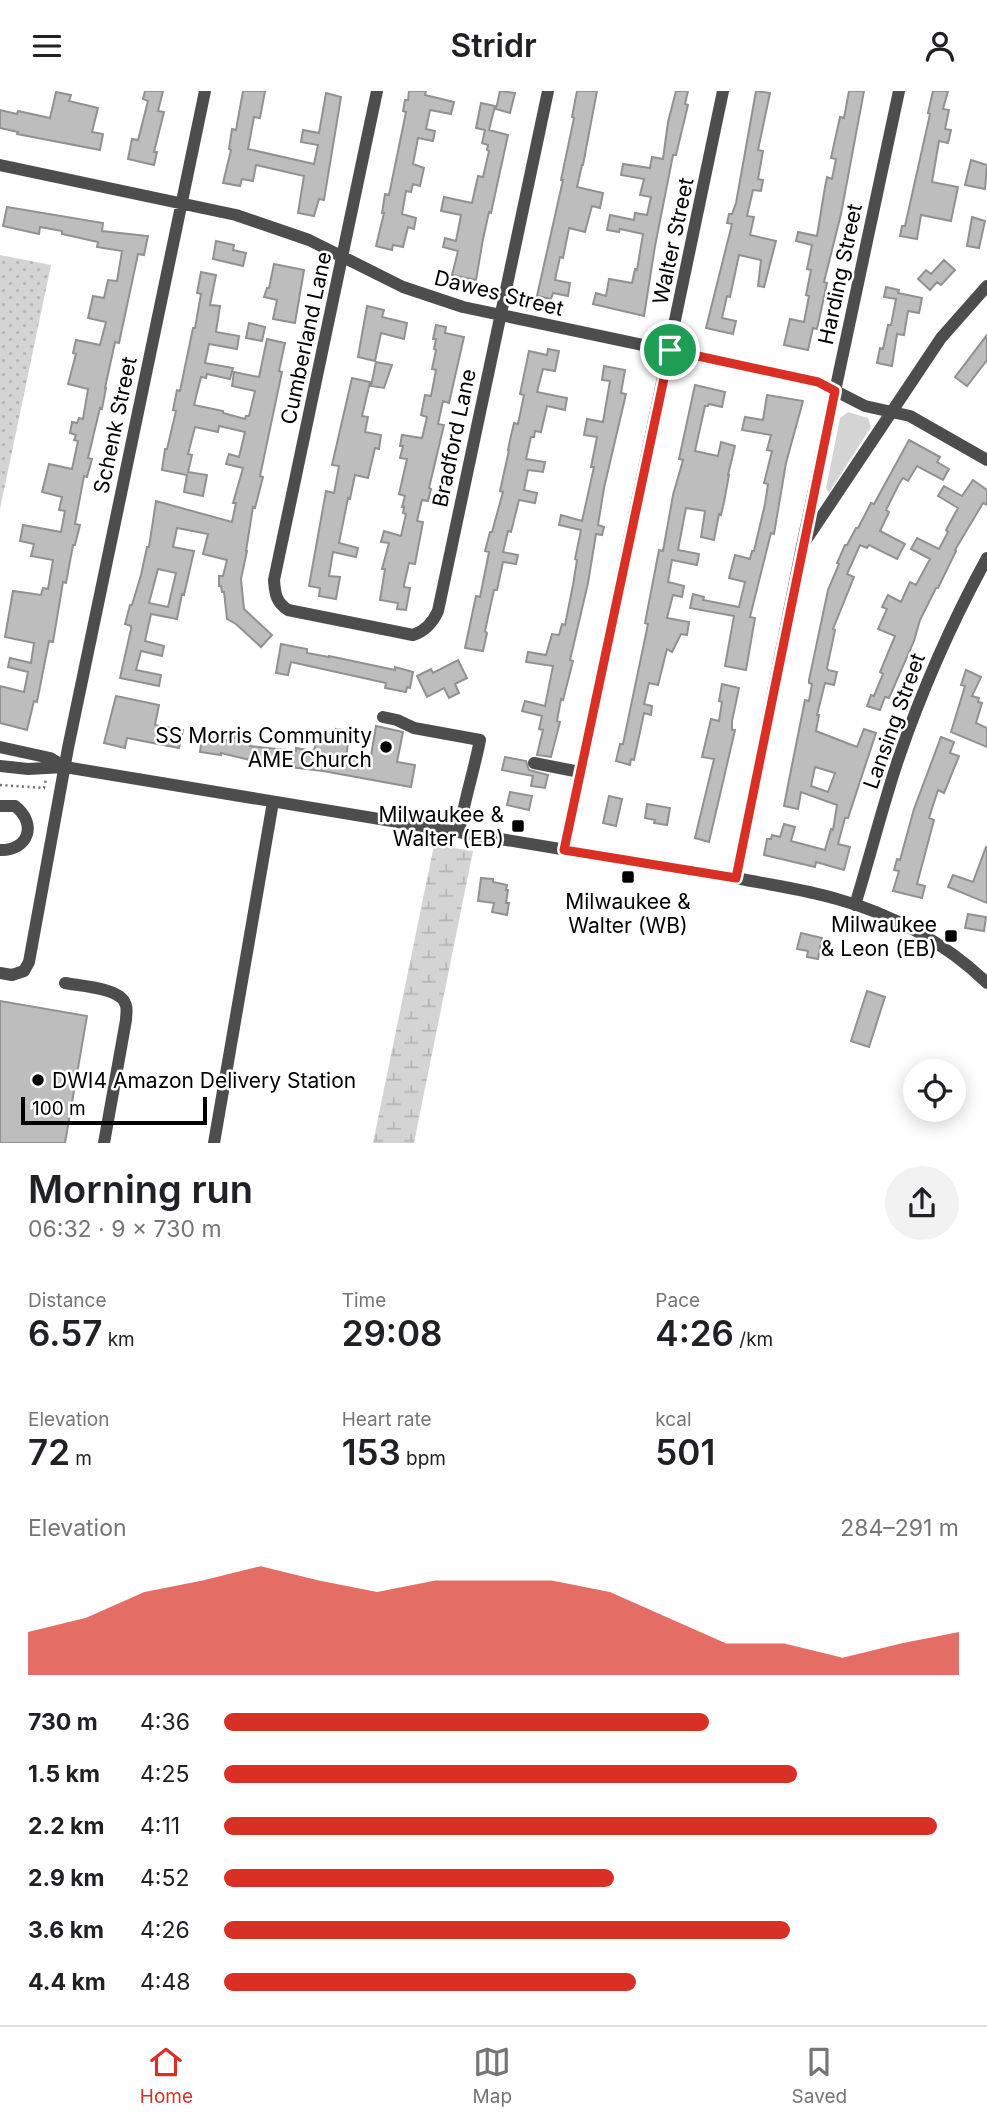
<!DOCTYPE html>
<html lang="en">
<head>
<meta charset="utf-8">
<style>
	body { margin:0; font-family:Inter,sans-serif; background:#f2f2f2; color:#202124; height:100vh; display:flex; flex-direction:column; font-size:26px; white-space:nowrap }
	* { box-sizing:border-box; margin:0 }
	p { font-size:23px; color:#757577 }
	.icon { flex:none; width:38px; height:38px; fill:none; stroke:currentColor; stroke-width:2; stroke-linecap:round; stroke-linejoin:round }
	.map { position:relative; height:1052px; overflow:hidden }
	.panel { display:flex; flex-direction:column; background:#fff; flex:1 }
	.panel>* { flex:none }
	.tools { position:absolute; left:903px; top:968px; display:grid; gap:14px }
	.tools a { display:grid; place-items:center; width:63px; height:63px; border-radius:50%; background:#fff; box-shadow:0 4px 18px #0003; font-size:35px }
	.scale { position:absolute; left:21px; bottom:18px; width:186px; box-sizing:border-box; padding-left:7px; border:4px solid #000; border-top:0; font-size:19px; line-height:24px; white-space:nowrap; color:#000; -webkit-text-stroke:5px #fff; paint-order:stroke }
	.pin { position:absolute; display:grid; place-items:center; width:60px; height:60px; color:#fff; margin:-30px; border:4px solid #fff; border-radius:50%; box-shadow:0 2px 7px #0007 }
	.round { display:grid; place-items:center; flex:none; width:74px; height:74px; border-radius:37px; background:#f2f2f2 }
	.overview { display:flex; align-items:center; justify-content:space-between; height:119px; padding:0 28px }
	h1 { font-size:38px; font-weight:600; line-height:52px }
	.figures { display:grid; grid-template-columns:repeat(3,1fr); gap:10px; height:119px; padding:7px 28px }
	.figures div { display:grid; align-content:center }
	.figures b { font-size:35px; font-weight:600 }
	.figures small { font-size:19px; font-weight:400 }
	.figures p { font-size:19px }
	.chart { height:196px; padding:14px 28px }
	.chart p { display:flex; justify-content:space-between }
	.chart svg { width:100%; height:126px; margin-top:7px; fill:#d93025; opacity:.7 }
	ul { padding:0 28px; list-style:none; font-size:23px }
	li { display:grid; grid-template-columns:112px 84px 1fr; align-items:center; height:52px }
	li i { height:18px; border-radius:9px; background:#d93025 }
	header { display:flex; justify-content:space-between; align-items:center; height:91px; padding:0 28px; background:#fff; font-size:32px; font-weight:600 }
	.dock { display:flex; justify-content:space-around; align-items:center; height:98px; border-top:2px solid #e0e0e0; background:#fff; font-size:19px; color:#757577 }
	.dock a { display:grid; justify-items:center; gap:4px }
	.dock .current { color:#d93025 }
	.map>svg:first-child { display:block }
	.grass { fill:#d4d4d4 }
	.wetland { fill:url(#wetland-marsh) }
	.park { fill:url(#park-dots) }
	.building { fill:#bdbdbd; stroke:#919191; stroke-width:2; fill-rule:evenodd }
	.lines { fill:none; stroke-linecap:round; stroke-linejoin:round }
	.path { stroke:#6f6f6f; stroke-width:2.5; stroke-dasharray:2 3.5; stroke-linecap:butt }
	.minor { stroke:#4d4d4d; stroke-width:12 }
	.route-casing { stroke:#fff; stroke-width:14 }
	.route { stroke:#d93025; stroke-width:9 }
	.poi-dot { fill:#000; stroke:#fff; stroke-width:2.5 }
	.labels { text-anchor:middle; dominant-baseline:central; stroke-width:5; stroke-linejoin:round; paint-order:stroke }
	.street-label { font-size:21px; fill:#000; stroke:#fff }
	.poi-label { font-size:21px; fill:#000; stroke:#fff; text-anchor:end }
</style>
</head>
<body>
<header><svg class="icon" aria-label="menu" viewBox="0 0 24 24"><path d="M4 6h16M4 12h16M4 18h16"/></svg>Stridr<svg class="icon" aria-label="person" viewBox="0 0 24 24"><circle cx="12" cy="8" r="4"/><path d="M4 21q1-7 8-7t8 7"/></svg></header>
<div class="map">
<svg width="987" height="1052" viewBox="0 0 987 1052">
	<defs>
		<pattern id="wetland-marsh" width="20" height="14" patternUnits="userSpaceOnUse" patternTransform="scale(1.75)"><rect width="20" height="14" fill="#d4d4d4"/><path d="M1 5h8M5 5V1M11 12h8M15 12V8" fill="none" stroke="#b4b4b4"/></pattern>
		<pattern id="park-dots" width="8" height="8" patternUnits="userSpaceOnUse" patternTransform="scale(1.75)"><rect width="8" height="8" fill="#d4d4d4"/><path d="M2 2h.1M6 6h.1" fill="none" stroke="#b4b4b4" stroke-width="1.8" stroke-linecap="round"/></pattern>
	</defs>
	<rect width="100%" height="100%" fill="#fff"/>
	<path class="grass" d="M 848,321 L 868,327 L 871,336 L 830,400 L 828,401 L 826,397 L 840,327 Z"/>
	<path class="wetland" d="M 434,754 L 473,760 L 414,1052 L 373,1052 Z"/>
	<path class="park" d="M 0,164 L 51,174 L 0,418 Z"/>
	<path class="building" d="M 145,0 L 163,0 L 158,20 L 164,21 L 154,61 L 157,61 L 154,74 L 128,68 L 132,48 L 138,49 L 148,10 L 143,8 Z
		M 243,0 L 265,0 L 260,27 L 254,26 L 248,58 L 314,73 L 318,54 L 301,51 L 303,39 L 319,42 L 326,2 L 341,6 L 324,109 L 319,108 L 314,125 L 298,122 L 304,85 L 256,74 L 253,90 L 242,88 L 240,95 L 223,92 L 231,59 L 229,58 L 232,38 L 236,39 Z
		M 409,0 L 426,0 L 425,4 L 454,11 L 451,23 L 430,19 L 426,38 L 435,40 L 433,50 L 418,47 L 413,73 L 424,77 L 420,95 L 413,93 L 411,101 L 406,100 L 402,123 L 416,127 L 414,138 L 408,136 L 403,156 L 393,154 L 392,159 L 376,155 L 384,122 L 382,122 L 385,103 L 389,104 L 406,21 L 403,20 L 405,9 L 408,9 Z
		M 500,0 L 515,2 L 510,22 L 496,18 Z
		M 577,0 L 597,0 L 583,74 L 582,74 L 577,96 L 603,102 L 600,117 L 592,115 L 585,141 L 569,137 L 563,167 L 560,166 L 555,189 L 570,192 L 568,205 L 553,202 L 551,208 L 537,205 L 563,89 L 561,89 L 574,27 L 572,26 Z
		M 676,0 L 688,0 L 685,13 L 688,14 L 676,64 L 673,64 L 655,155 L 644,225 L 593,213 L 596,202 L 606,205 L 609,188 L 632,192 L 635,178 L 637,179 L 643,143 L 620,138 L 619,141 L 607,139 L 610,124 L 634,129 L 635,122 L 647,124 L 651,106 L 640,104 L 644,88 L 621,84 L 623,73 L 650,77 L 652,66 L 663,68 L 668,31 Z
		M 756,0 L 770,2 L 758,59 L 763,60 L 758,88 L 763,89 L 761,100 L 753,99 L 747,125 L 754,126 L 750,144 L 776,150 L 764,196 L 758,195 L 761,169 L 739,164 L 730,206 L 727,205 L 722,227 L 736,230 L 733,243 L 706,237 L 732,133 L 727,132 L 729,123 L 732,123 L 736,112 Z
		M 849,0 L 864,0 L 841,123 L 824,191 L 827,192 L 817,238 L 813,237 L 808,259 L 784,254 L 790,228 L 804,231 L 809,205 L 806,204 L 811,179 L 807,178 L 812,154 L 796,150 L 798,141 L 817,145 L 825,96 L 827,86 L 832,88 L 836,68 L 831,67 L 840,26 L 844,27 Z
		M 933,0 L 948,0 L 943,18 L 949,19 L 945,38 L 951,39 L 948,52 L 939,50 L 932,91 L 958,96 L 951,130 L 921,124 L 917,148 L 900,145 L 902,135 L 905,135 L 930,23 L 928,22 Z
		M 56,1 L 71,4 L 69,10 L 98,17 L 92,41 L 103,43 L 100,59 L 17,43 L 18,41 L 0,37 L 0,19 L 17,23 L 18,20 L 50,27 Z
		M 481,12 L 495,15 L 489,39 L 508,44 L 491,122 L 489,121 L 483,148 L 476,189 L 452,184 L 458,160 L 443,156 L 445,147 L 456,150 L 461,124 L 441,120 L 444,106 L 472,112 L 478,85 L 483,86 L 489,60 L 487,59 L 488,54 L 482,52 L 485,39 L 476,37 Z
		M 971,69 L 987,74 L 985,98 L 965,94 Z
		M 7,116 L 103,132 L 102,140 L 148,145 L 144,164 L 138,163 L 119,252 L 115,251 L 105,297 L 106,297 L 102,318 L 100,317 L 88,367 L 92,368 L 87,386 L 84,385 L 75,433 L 80,434 L 75,454 L 73,454 L 66,492 L 63,491 L 53,551 L 49,550 L 37,611 L 34,610 L 27,639 L 0,632 L 0,595 L 24,601 L 28,581 L 8,576 L 10,567 L 31,572 L 34,552 L 5,546 L 13,500 L 41,504 L 43,497 L 48,498 L 53,469 L 31,465 L 34,453 L 20,450 L 23,434 L 61,441 L 65,420 L 59,419 L 62,406 L 42,401 L 49,373 L 72,378 L 78,350 L 74,349 L 76,344 L 70,342 L 72,331 L 77,332 L 79,327 L 83,328 L 88,298 L 68,293 L 76,263 L 73,262 L 76,249 L 100,254 L 106,231 L 88,227 L 91,214 L 93,205 L 104,207 L 108,189 L 117,190 L 122,160 L 97,156 L 98,151 L 62,143 L 62,140 L 40,136 L 39,143 L 3,135 Z
		M 972,126 L 985,130 L 979,157 L 967,155 Z
		M 216,150 L 234,154 L 233,159 L 246,162 L 243,175 L 213,168 Z
		M 944,169 L 955,179 L 941,194 L 937,191 L 930,199 L 918,188 L 926,179 L 931,183 Z
		M 274,173 L 304,179 L 295,232 L 273,228 L 277,209 L 264,206 L 267,197 L 269,197 Z
		M 201,181 L 216,184 L 210,214 L 220,215 L 216,241 L 239,245 L 237,258 L 209,253 L 205,272 L 233,277 L 230,288 L 207,283 L 206,287 L 201,286 L 194,314 L 223,320 L 223,322 L 245,328 L 246,325 L 249,325 L 255,300 L 232,295 L 234,281 L 259,286 L 267,248 L 285,252 L 279,280 L 282,281 L 260,385 L 263,386 L 255,417 L 253,416 L 246,460 L 247,460 L 241,488 L 244,518 L 272,544 L 261,556 L 236,533 L 227,528 L 224,501 L 222,501 L 221,495 L 219,495 L 219,485 L 223,485 L 227,469 L 203,463 L 208,443 L 177,437 L 173,456 L 194,460 L 184,504 L 182,503 L 177,528 L 151,523 L 145,550 L 164,555 L 162,565 L 141,560 L 136,579 L 161,584 L 159,595 L 120,587 L 131,538 L 131,535 L 125,533 L 130,514 L 132,514 L 141,484 L 147,456 L 149,456 L 156,410 L 232,431 L 236,412 L 233,412 L 243,377 L 226,373 L 229,363 L 239,366 L 245,341 L 219,335 L 218,341 L 195,336 L 188,363 L 192,364 L 188,381 L 207,384 L 203,405 L 184,401 L 187,384 L 162,379 L 165,358 L 167,358 L 176,320 L 173,319 L 177,299 L 180,300 L 193,237 L 195,237 L 201,203 L 197,202 ZM 158,478 L 176,482 L 168,516 L 149,512 Z
		M 886,196 L 899,199 L 898,202 L 922,207 L 919,222 L 908,220 L 904,244 L 897,243 L 892,275 L 877,272 L 880,257 L 883,258 L 888,234 L 891,234 L 896,208 L 884,206 Z
		M 367,215 L 384,219 L 382,226 L 407,232 L 404,248 L 381,242 L 375,270 L 358,266 Z
		M 249,232 L 265,236 L 262,250 L 246,247 Z
		M 436,234 L 446,236 L 445,242 L 464,246 L 449,312 L 443,310 L 438,333 L 444,334 L 429,397 L 431,398 L 428,410 L 422,409 L 417,430 L 423,431 L 415,473 L 409,472 L 404,494 L 404,496 L 410,497 L 406,519 L 397,518 L 398,512 L 380,509 L 385,478 L 382,478 L 389,452 L 381,451 L 384,440 L 401,445 L 406,423 L 403,422 L 404,416 L 402,416 L 405,405 L 399,403 L 407,368 L 400,367 L 403,355 L 400,355 L 402,344 L 422,347 L 427,326 L 421,324 L 425,304 L 431,305 L 436,279 L 432,278 L 436,259 L 434,258 L 436,248 L 433,248 Z
		M 987,244 L 987,269 L 967,295 L 955,286 Z
		M 548,258 L 559,260 L 555,280 L 543,278 L 537,301 L 567,307 L 565,319 L 547,315 L 541,341 L 535,340 L 534,346 L 531,346 L 526,368 L 545,371 L 543,381 L 528,379 L 524,399 L 537,402 L 535,412 L 519,409 L 511,441 L 508,440 L 503,461 L 518,464 L 516,473 L 503,471 L 497,499 L 494,499 L 485,540 L 487,542 L 483,560 L 465,557 L 476,505 L 480,506 L 489,461 L 485,460 L 490,441 L 492,441 L 503,401 L 500,400 L 509,359 L 508,359 L 510,349 L 514,332 L 518,333 L 524,304 L 520,303 L 529,260 L 547,264 Z
		M 376,271 L 392,274 L 384,297 L 371,295 Z
		M 604,275 L 625,279 L 621,302 L 626,303 L 604,397 L 598,434 L 604,436 L 602,444 L 596,443 L 588,492 L 570,569 L 573,570 L 563,609 L 561,608 L 557,630 L 560,631 L 551,666 L 537,664 L 543,639 L 539,638 L 542,625 L 522,620 L 525,610 L 545,615 L 553,575 L 526,571 L 528,561 L 546,564 L 552,543 L 559,544 L 562,533 L 565,534 L 573,494 L 577,469 L 575,468 L 581,439 L 559,434 L 561,424 L 582,430 L 594,376 L 591,376 L 597,346 L 584,344 L 587,328 L 603,331 L 610,290 L 602,289 Z
		M 352,287 L 370,291 L 362,325 L 368,326 L 365,341 L 381,344 L 379,358 L 375,357 L 368,387 L 355,384 L 350,408 L 348,407 L 339,452 L 358,457 L 356,466 L 333,461 L 329,485 L 340,486 L 336,508 L 319,505 L 320,497 L 309,495 L 326,400 L 334,402 L 339,375 L 332,374 Z
		M 695,294 L 725,301 L 722,316 L 709,313 L 708,315 L 705,315 L 695,360 L 718,365 L 721,351 L 735,355 L 728,384 L 729,384 L 724,411 L 721,424 L 719,423 L 714,449 L 701,446 L 705,420 L 686,417 L 678,459 L 699,463 L 697,474 L 672,469 L 668,491 L 684,495 L 682,506 L 673,504 L 667,527 L 689,531 L 687,544 L 681,543 L 672,561 L 667,558 L 658,594 L 649,592 L 644,613 L 652,615 L 651,624 L 644,622 L 634,669 L 631,668 L 630,674 L 616,670 L 620,653 L 623,653 L 648,533 L 645,532 L 659,459 L 663,460 L 673,404 L 683,369 L 679,368 Z
		M 767,304 L 803,310 L 786,372 L 774,443 L 771,442 L 750,526 L 755,527 L 746,579 L 725,575 L 734,525 L 690,517 L 693,503 L 704,506 L 703,509 L 739,516 L 745,491 L 729,487 L 735,464 L 750,468 L 752,460 L 754,460 L 765,413 L 768,393 L 764,392 L 772,360 L 767,359 L 771,344 L 742,339 L 745,326 L 763,329 Z
		M 909,349 L 940,366 L 937,371 L 949,378 L 943,389 L 917,375 L 908,390 L 903,387 L 899,393 L 886,419 L 889,421 L 880,440 L 905,453 L 897,468 L 869,454 L 867,457 L 860,454 L 847,483 L 854,486 L 833,538 L 835,539 L 827,577 L 828,579 L 837,581 L 834,594 L 825,592 L 817,624 L 819,624 L 816,640 L 857,656 L 864,638 L 876,642 L 848,727 L 845,727 L 838,753 L 850,756 L 844,779 L 816,771 L 815,776 L 764,764 L 767,748 L 771,748 L 772,744 L 780,746 L 784,733 L 795,736 L 791,750 L 825,759 L 831,738 L 833,739 L 837,714 L 801,701 L 798,718 L 784,715 L 789,689 L 805,609 L 809,610 L 812,593 L 809,592 L 809,589 L 828,499 L 839,473 L 837,472 L 845,454 L 847,454 L 856,437 L 858,437 L 871,412 L 874,413 ZM 815,676 L 835,682 L 828,701 L 811,695 Z
		M 973,389 L 987,399 L 987,414 L 983,412 L 955,459 L 956,460 L 938,497 L 936,497 L 920,529 L 914,550 L 889,607 L 885,606 L 880,619 L 867,615 L 871,604 L 874,605 L 883,583 L 880,581 L 895,545 L 878,538 L 887,518 L 882,516 L 888,504 L 901,511 L 910,491 L 916,494 L 930,468 L 911,458 L 917,447 L 939,458 L 948,441 L 946,439 L 958,417 L 938,405 L 944,395 L 962,405 Z
		M 281,553 L 307,558 L 307,562 L 329,566 L 329,565 L 395,579 L 395,576 L 413,581 L 410,597 L 407,596 L 406,601 L 385,597 L 386,592 L 291,571 L 288,584 L 276,582 Z
		M 458,569 L 467,587 L 455,593 L 459,602 L 449,607 L 444,597 L 427,606 L 417,585 L 431,578 L 433,582 Z
		M 966,579 L 981,586 L 972,605 L 979,607 L 978,611 L 982,612 L 976,632 L 987,637 L 987,656 L 951,641 L 965,595 L 961,594 Z
		M 722,593 L 739,597 L 732,630 L 732,639 L 735,639 L 709,751 L 695,747 L 714,668 L 702,666 L 711,628 L 719,630 L 722,611 L 719,610 Z
		M 116,605 L 159,614 L 155,634 L 183,639 L 179,657 L 127,647 L 125,657 L 104,652 Z
		M 376,635 L 403,641 L 397,671 L 415,674 L 411,696 L 323,680 L 273,674 L 273,671 L 254,668 L 254,670 L 221,662 L 221,664 L 200,661 L 202,645 L 230,650 L 231,646 L 235,647 L 236,639 L 246,641 L 245,648 L 251,649 L 250,655 L 296,660 L 296,657 L 314,660 L 318,641 L 335,644 L 336,638 L 350,640 L 346,666 L 370,671 Z
		M 941,646 L 954,651 L 950,662 L 959,665 L 944,702 L 938,699 L 929,727 L 934,729 L 917,793 L 925,795 L 922,807 L 893,800 L 899,780 L 894,779 L 897,768 L 900,769 L 914,718 Z
		M 505,666 L 526,670 L 529,679 L 548,684 L 545,697 L 531,695 L 533,685 L 502,679 Z
		M 510,701 L 532,705 L 529,719 L 507,714 Z
		M 609,705 L 622,708 L 616,735 L 603,732 Z
		M 647,713 L 670,717 L 667,734 L 654,732 L 655,729 L 645,727 Z
		M 986,756 L 987,756 L 987,812 L 948,796 L 953,784 L 973,791 Z
		M 481,787 L 493,788 L 493,791 L 507,794 L 506,799 L 508,799 L 506,812 L 509,812 L 507,824 L 492,821 L 494,812 L 478,810 Z
		M 968,823 L 986,826 L 984,840 L 965,837 Z
		M 801,842 L 822,847 L 818,868 L 807,866 L 808,860 L 797,858 Z
		M 867,900 L 885,906 L 869,956 L 851,950 Z
		M 0,910 L 87,925 L 65,1052 L 0,1052 Z"/>
	<g class="lines">
		<path class="path" d="M 0,694 L 44,697 L 46,688"/>
		<path class="minor" d="M 377,0 L 274,489 C 275,503 276,511 288,519 L 413,544 C 426,540 433,531 438,520 L 548,0
			M 0,74 L 236,124 L 309,149 L 403,196 L 463,216 L 818,291 L 865,315 L 910,325 L 987,369
			M 806,449 L 941,247 L 987,195
			M 383,626 L 397,629 L 414,637 L 480,649 C 474,680 464,710 459,741
			M 0,656 L 50,667 L 65,676
			M 534,672 L 580,681
			M 0,675 L 28,678 L 65,676 L 736,787 C 770,794 804,798 837,808 C 892,823 946,852 987,892
			M 0,715 L 15,715 C 38,733 28,760 0,759
			M 564,759 L 723,0
			M 736,787 L 802,455 L 899,0
			M 855,814 C 870,766 882,717 898,669 C 922,599 952,531 987,467
			M 0,882 L 12,884 L 24,880 L 29,871 L 68,657 L 205,0
			M 65,892 C 80,895 119,897 125,912 C 128,917 126,923 126,929 L 104,1052
			M 214,1052 L 273,711"/>
	</g>
	<g class="lines">
		<g class="route-casing">
			<path id="route" d="M 670,259 L 818,291 L 835,300 L 736,787 L 564,759 Z"/>
		</g>
		<use href="#route" class="route"/>
	</g>
	<g class="poi-dot">
		<circle cx="386" cy="656" r="7"/>
		<rect x="511" y="728" width="14" height="14" rx="3.5"/>
		<rect x="621" y="779" width="14" height="14" rx="3.5"/>
		<rect x="944" y="838" width="14" height="14" rx="3.5"/>
		<circle cx="38" cy="989" r="7"/>
	</g>
	<g class="labels">
		<g class="street-label">
			<text transform="translate(673 150) rotate(-78)">Walter Street</text>
			<text transform="translate(840 183) rotate(-78)">Harding Street</text>
			<text transform="translate(499 202) rotate(14)">Dawes Street</text>
			<text transform="translate(306 247) rotate(-78)">Cumberland Lane</text>
			<text transform="translate(115 334) rotate(-78)">Schenk Street</text>
			<text transform="translate(454 347) rotate(-78)">Bradford Lane</text>
			<text transform="translate(894 630) rotate(-70)">Lansing Street</text>
		</g>
		<g class="poi-label">
			<text x="372" y="644">SS Morris Community<tspan x="372" dy="24">AME Church</tspan></text>
			<text x="504" y="723">Milwaukee &amp;<tspan x="504" dy="24">Walter (EB)</tspan></text>
			<text x="628" y="810" text-anchor="middle">Milwaukee &amp;<tspan x="628" dy="24">Walter (WB)</tspan></text>
			<text x="937" y="833">Milwaukee<tspan x="937" dy="24">&amp; Leon (EB)</tspan></text>
			<text x="52" y="989" text-anchor="start">DWI4 Amazon Delivery Station</text>
		</g>
	</g>
</svg>
<div class="tools">
<a><svg class="icon" aria-label="locate" viewBox="0 0 24 24"><circle cx="12" cy="12" r="6"/><path d="M12 2v4M12 18v4M2 12h4M18 12h4"/></svg></a>
</div>
<div class="scale">100 m</div>
<div class="pin" style="left:670px;top:259px;background:#1e9e55"><svg class="icon" aria-label="arrive" viewBox="0 0 24 24"><path d="M6 21V4h12l-3 4 3 4H6"/></svg></div>
</div>
<section class="panel">
<div class="overview"><div><h1>Morning run</h1><p>06:32 · 9 × 730 m</p></div><a class="round"><svg class="icon" aria-label="share" viewBox="0 0 24 24"><path d="M12 15V3M7 8l5-5 5 5M5 13v7h14v-7"/></svg></a></div>
<div class="figures">
<div><p>Distance</p><b>6.57<small> km</small></b></div>
<div><p>Time</p><b>29:08</b></div>
<div><p>Pace</p><b>4:26<small> /km</small></b></div>
</div>
<div class="figures">
<div><p>Elevation</p><b>72<small> m</small></b></div>
<div><p>Heart rate</p><b>153<small> bpm</small></b></div>
<div><p>kcal</p><b>501</b></div>
</div>
<div class="chart"><p><span>Elevation</span>284–291 m</p>
<svg viewBox="0 0 160 44" preserveAspectRatio="none"><path d="M0 44V29L10 24L20 15L30 11L40 6L50 11L60 15L70 11L80 11L90 11L100 15L110 24L120 33L130 33L140 38L150 33L160 29V44z"/></svg>
</div>
<ul>
<li><b>730 m</b>4:36<i style="width:66%"></i></li>
<li><b>1.5 km</b>4:25<i style="width:78%"></i></li>
<li><b>2.2 km</b>4:11<i style="width:97%"></i></li>
<li><b>2.9 km</b>4:52<i style="width:53%"></i></li>
<li><b>3.6 km</b>4:26<i style="width:77%"></i></li>
<li><b>4.4 km</b>4:48<i style="width:56%"></i></li>
</ul>
</section>
<nav class="dock">
<a class="current"><svg class="icon" aria-label="home" viewBox="0 0 24 24"><path d="M3 11l9-7 9 7M6 9v11h12V9"/></svg>Home</a>
<a><svg class="icon" aria-label="map" viewBox="0 0 24 24"><path d="M3 6l6-2 6 2 6-2v14l-6 2-6-2-6 2zM9 4v14M15 6v14"/></svg>Map</a>
<a><svg class="icon" aria-label="saved" viewBox="0 0 24 24"><path d="M7 4h10v16l-5-4-5 4z"/></svg>Saved</a>
</nav>
</body>
</html>
